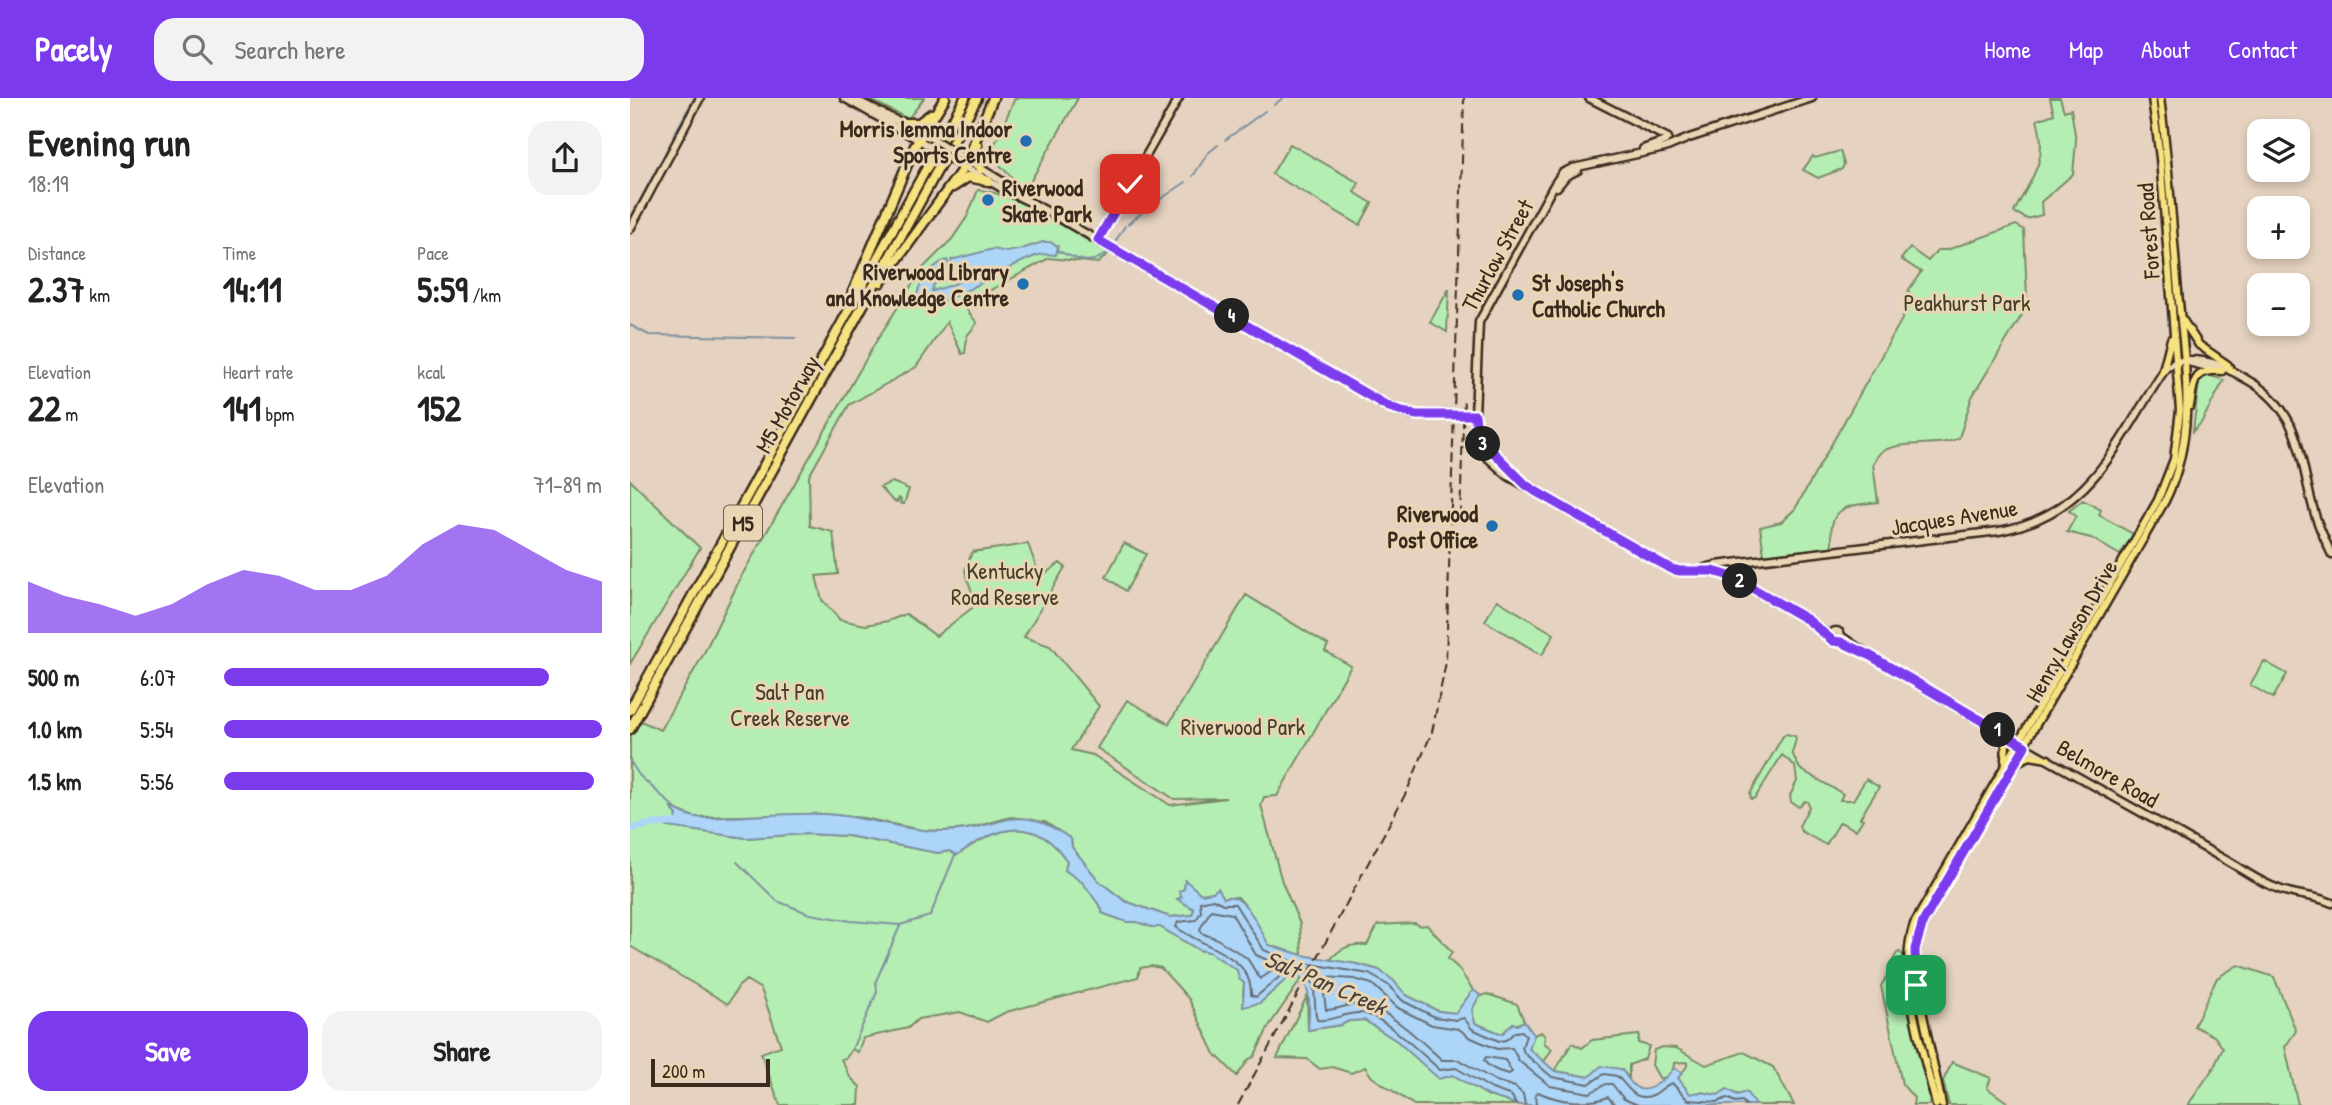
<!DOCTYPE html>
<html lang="en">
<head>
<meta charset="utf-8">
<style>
	body { margin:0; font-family:"Patrick Hand",sans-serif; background:#f2f2f2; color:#222; height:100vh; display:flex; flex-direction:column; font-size:26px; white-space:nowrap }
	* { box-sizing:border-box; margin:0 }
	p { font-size:23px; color:#767676 }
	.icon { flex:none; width:38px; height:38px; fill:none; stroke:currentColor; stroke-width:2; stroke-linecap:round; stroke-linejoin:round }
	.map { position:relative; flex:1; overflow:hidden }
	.panel { display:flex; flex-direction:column; background:#fff; width:630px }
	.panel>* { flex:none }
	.fabs { position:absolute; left:1617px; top:21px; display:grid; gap:14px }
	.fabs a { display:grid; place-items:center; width:63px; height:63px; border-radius:14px; background:#fff; box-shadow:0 4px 10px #0003; font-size:35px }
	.scale { position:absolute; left:21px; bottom:18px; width:119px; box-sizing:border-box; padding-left:7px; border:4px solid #3b2a1e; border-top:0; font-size:19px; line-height:24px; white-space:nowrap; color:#3b2a1e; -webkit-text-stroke:5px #e8d6b4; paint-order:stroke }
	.pin { position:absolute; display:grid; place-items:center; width:60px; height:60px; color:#fff; margin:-30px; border-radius:14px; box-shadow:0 4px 10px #0006 }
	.km { position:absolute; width:35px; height:35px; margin:-18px; border-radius:50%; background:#222; color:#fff; font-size:19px; line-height:35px; text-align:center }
	.round { display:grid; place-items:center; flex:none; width:74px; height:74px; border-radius:21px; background:#f2f2f2 }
	.summary { display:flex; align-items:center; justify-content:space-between; height:119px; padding:0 28px }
	h1 { font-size:38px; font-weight:700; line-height:52px }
	.metrics { display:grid; grid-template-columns:repeat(3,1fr); gap:10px; height:119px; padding:7px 28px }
	.metrics div { display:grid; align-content:center }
	.metrics b { font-size:35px; font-weight:700 }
	.metrics small { font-size:19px; font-weight:400 }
	.metrics p { font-size:19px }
	.chart { height:196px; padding:14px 28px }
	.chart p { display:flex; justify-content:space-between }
	.chart svg { width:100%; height:126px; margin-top:7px; fill:#7c3aed; opacity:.7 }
	.cta { display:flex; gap:14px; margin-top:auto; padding:14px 28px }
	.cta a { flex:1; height:80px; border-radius:21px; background:#7c3aed; color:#fff; font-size:28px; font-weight:700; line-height:80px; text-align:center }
	.cta a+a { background:#f2f2f2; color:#222 }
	ul { padding:0 28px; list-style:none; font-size:23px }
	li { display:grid; grid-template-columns:112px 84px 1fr; align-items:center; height:52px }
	li i { height:18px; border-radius:9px; background:#7c3aed }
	header { display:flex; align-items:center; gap:42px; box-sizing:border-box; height:98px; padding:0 35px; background:#7c3aed; color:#fff }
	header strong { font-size:33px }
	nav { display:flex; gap:38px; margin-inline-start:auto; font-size:24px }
	.search { width:490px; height:63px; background:#f2f2f2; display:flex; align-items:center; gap:18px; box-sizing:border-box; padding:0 24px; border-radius:21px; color:#767676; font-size:26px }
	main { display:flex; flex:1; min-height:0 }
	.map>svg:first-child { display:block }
	.green { fill:#b5eeb2; stroke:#788c68; stroke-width:2 }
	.water { fill:#acd5f7; stroke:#7f91a0; stroke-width:2; fill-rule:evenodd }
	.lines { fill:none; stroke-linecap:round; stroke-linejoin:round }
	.shore { stroke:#686e75; stroke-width:2 }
	.stream { stroke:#7f91a0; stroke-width:2 }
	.river { stroke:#acd5f7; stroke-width:7 }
	.secondary-casing { stroke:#3b2a1e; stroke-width:11 }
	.primary-casing { stroke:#3b2a1e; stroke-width:11 }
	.highway-casing { stroke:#3b2a1e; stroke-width:13 }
	.secondary { stroke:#e8d6b4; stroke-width:6 }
	.primary { stroke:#f7e281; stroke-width:6 }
	.highway { stroke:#f7e281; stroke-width:8 }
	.rail { stroke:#3b2a1e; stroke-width:2; stroke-dasharray:10 5; stroke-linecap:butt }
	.secondary-bridge-casing { stroke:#3b2a1e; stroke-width:11; stroke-linecap:butt }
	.secondary-bridge { stroke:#e8d6b4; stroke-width:6 }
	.route-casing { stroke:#fff; stroke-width:14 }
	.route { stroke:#7c3aed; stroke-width:9 }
	.poi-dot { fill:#1f6fb2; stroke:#e8d6b4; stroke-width:2.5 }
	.labels { text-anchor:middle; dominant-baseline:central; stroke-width:6; stroke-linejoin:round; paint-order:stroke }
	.shield { fill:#e8d6b4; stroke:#6f5e4b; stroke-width:2 }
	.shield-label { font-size:21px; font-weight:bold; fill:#3b2a1e }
	.poi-label { font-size:23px; font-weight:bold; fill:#3b2a1e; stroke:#e8d6b4; text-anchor:end }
	.street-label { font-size:23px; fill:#3b2a1e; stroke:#e8d6b4 }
	.park-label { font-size:23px; fill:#473e2d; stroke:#e8d6b4 }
	.water-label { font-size:24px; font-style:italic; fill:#4c443f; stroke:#e8d6b4 }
</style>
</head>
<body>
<header>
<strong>Pacely</strong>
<div class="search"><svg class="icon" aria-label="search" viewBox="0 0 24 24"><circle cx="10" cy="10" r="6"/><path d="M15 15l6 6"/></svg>Search here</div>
<nav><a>Home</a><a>Map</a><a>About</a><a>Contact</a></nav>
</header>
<main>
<section class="panel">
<div class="summary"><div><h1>Evening run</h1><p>18:19</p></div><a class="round"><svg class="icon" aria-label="share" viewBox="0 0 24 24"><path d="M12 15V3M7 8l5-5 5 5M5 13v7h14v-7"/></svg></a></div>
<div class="metrics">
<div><p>Distance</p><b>2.37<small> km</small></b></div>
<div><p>Time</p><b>14:11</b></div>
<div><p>Pace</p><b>5:59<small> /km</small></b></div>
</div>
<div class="metrics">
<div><p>Elevation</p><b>22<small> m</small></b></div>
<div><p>Heart rate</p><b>141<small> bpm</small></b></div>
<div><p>kcal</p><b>152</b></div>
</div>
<div class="chart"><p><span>Elevation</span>71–89 m</p>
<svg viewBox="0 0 160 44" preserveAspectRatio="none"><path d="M0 44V26L10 31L20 34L30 38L40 34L50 27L60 22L70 24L80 29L90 29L100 24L110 13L120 6L130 8L140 15L150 22L160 26V44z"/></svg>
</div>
<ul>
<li><b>500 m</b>6:07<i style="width:86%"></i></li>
<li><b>1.0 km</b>5:54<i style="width:100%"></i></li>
<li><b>1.5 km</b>5:56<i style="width:98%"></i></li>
</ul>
<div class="cta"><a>Save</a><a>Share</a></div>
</section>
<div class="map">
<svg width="1702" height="1007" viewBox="0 0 1702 1007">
	<rect width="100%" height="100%" fill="#e5d2c0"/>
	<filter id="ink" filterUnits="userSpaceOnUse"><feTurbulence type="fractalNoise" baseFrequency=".0143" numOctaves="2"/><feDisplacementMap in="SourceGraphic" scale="14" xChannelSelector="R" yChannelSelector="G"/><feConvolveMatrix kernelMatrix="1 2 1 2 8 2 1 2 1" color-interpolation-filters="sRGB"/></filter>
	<g filter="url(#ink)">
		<path class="green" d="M 237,0 L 294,0 L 278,21 Z
			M 385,0 L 448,0 L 395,93 L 360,57 Z
			M 1420,0 L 1430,0 L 1434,13 L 1441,11 L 1446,43 L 1443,76 L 1411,104 L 1412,117 L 1397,121 L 1384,114 C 1402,79 1419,62 1407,22 L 1424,16 Z
			M 660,46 L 729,85 L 724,94 L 742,105 L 730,127 L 642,76 Z
			M 1210,53 L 1214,66 L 1212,71 L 1188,80 L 1173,72 L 1183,58 L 1185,60 Z
			M 348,92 C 387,95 444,135 479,155 L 468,165 L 419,160 L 333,207 L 347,225 L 337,238 L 335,255 L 332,256 L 317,224 L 286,269 L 219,307 L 179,378 L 180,428 L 203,434 L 208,476 L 186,478 L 192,502 L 210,522 L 236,527 L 258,523 L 276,516 L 306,538 L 346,507 L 335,473 L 342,454 L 398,446 L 410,479 L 430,465 L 435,469 L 394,539 L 420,548 L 469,608 L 441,652 L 463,657 L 540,707 L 596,700 L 544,701 L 467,650 L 497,602 L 539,626 L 616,497 L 698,547 L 695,553 L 721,568 L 647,698 L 634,699 L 631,707 L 652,784 L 670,826 L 672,857 L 638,847 L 614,806 L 608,799 L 594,800 L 584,794 L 571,796 L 556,783 L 552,799 L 548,801 L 564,811 L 562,817 L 540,819 L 495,803 L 469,783 L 442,749 L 441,741 L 415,724 L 381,719 L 337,731 L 314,733 L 291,732 L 234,720 L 193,716 L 64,719 L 42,710 L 47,717 L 45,725 L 39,729 L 116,740 L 176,736 L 218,738 L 308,755 L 319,753 L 327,757 C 367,729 405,715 437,763 L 435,772 L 453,784 L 472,811 L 472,815 L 497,824 L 507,824 L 522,829 L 530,829 L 569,852 L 579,854 L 607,872 L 614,885 L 613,897 L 630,905 L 664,874 L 672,880 L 639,928 L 624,959 L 619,961 L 607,978 L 585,956 L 559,901 L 531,870 L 521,868 L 510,870 L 508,879 L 376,914 L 357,924 L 330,914 L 288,921 L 278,930 L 233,940 L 228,954 L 222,951 L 216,960 L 211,961 L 220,979 L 230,989 L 229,1007 L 150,1007 L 131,955 L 151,948 L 131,891 L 116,882 L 108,889 L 98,906 L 0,848 L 0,639 L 9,622 L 30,632 L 73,557 L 112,477 L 247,242 L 292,171 L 322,141 L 337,119 Z
			M 1386,127 L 1394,132 L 1397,200 L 1395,212 L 1342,299 L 1329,340 C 1313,349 1272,342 1253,353 C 1248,355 1246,362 1243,366 L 1248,404 C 1229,407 1207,405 1202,427 C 1200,435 1204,441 1201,449 L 1134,457 L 1130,429 L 1151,424 L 1165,411 L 1280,207 L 1281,198 L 1278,193 L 1291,174 L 1271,161 L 1280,150 L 1298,163 L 1308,152 L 1317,152 Z
			M 819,191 L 817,234 L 800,224 Z
			M 1577,277 L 1594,282 L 1571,325 L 1563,333 L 1569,284 Z
			M 0,382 L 70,450 L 0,566 Z
			M 262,384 L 279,391 L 274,406 L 270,405 L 271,401 L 269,400 L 267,404 L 262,402 L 250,389 Z
			M 1453,402 L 1471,412 L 1469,417 L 1503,436 L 1490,457 L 1461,440 L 1437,434 L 1446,418 L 1439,413 Z
			M 494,445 L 516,456 L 496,493 L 476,479 Z
			M 867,502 L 924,536 L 912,557 L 855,523 Z
			M 1634,563 L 1657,576 L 1643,600 L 1620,587 Z
			M 1156,636 L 1165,638 L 1166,641 L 1162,655 L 1170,671 L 1213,696 L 1210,702 L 1223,702 L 1236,681 L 1249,689 L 1230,720 L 1233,721 L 1226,732 L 1210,724 L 1196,747 L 1171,733 L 1169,728 L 1179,709 L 1178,704 L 1175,703 L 1169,709 L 1161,704 L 1160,698 L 1167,683 L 1165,668 L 1152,657 L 1125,700 L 1121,701 L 1120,696 L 1153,638 Z
			M 785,825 L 790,828 L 797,827 L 822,854 L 818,861 L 828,870 L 843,892 L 826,915 L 808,913 L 776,897 L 749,872 L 727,866 L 699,863 C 711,849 720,846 737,847 L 748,827 Z
			M 1270,854 L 1273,858 L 1274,878 L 1300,999 L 1299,1007 L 1283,1007 L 1284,1000 L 1272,986 L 1251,888 L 1262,869 L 1261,866 L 1267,855 Z
			M 1608,867 L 1644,879 L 1666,933 L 1655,949 L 1668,1007 L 1558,1007 L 1584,969 L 1593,950 L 1584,938 L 1564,928 L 1587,880 Z
			M 857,896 L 887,906 L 894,923 L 886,927 L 883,925 L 872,936 L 845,925 C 840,912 843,899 857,896 Z
			M 677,898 L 678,932 L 711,927 L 719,923 L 734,922 L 767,943 L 809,980 L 823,977 L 859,998 L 889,1007 L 784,1007 L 742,979 L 735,969 L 721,975 L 702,969 L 690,971 L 677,961 L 647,960 Z
			M 911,934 L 915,938 L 914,945 L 922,951 L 914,964 L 899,951 L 904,937 Z
			M 1009,937 L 1008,945 L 1019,948 L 1015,961 L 999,967 L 999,980 L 991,971 L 959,979 L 925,973 L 942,945 L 952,950 L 962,942 Z
			M 1032,949 L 1046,950 L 1076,967 L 1114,954 L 1143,969 L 1164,1007 L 1126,1007 L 1119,1000 L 1100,994 L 1088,997 L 1071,994 L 1060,996 L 1048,980 L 1057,968 L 1057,964 L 1044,965 C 1044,974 1038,979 1030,981 L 1022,967 L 1024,952 Z
			M 1322,964 L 1361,980 L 1357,990 L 1381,1007 L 1319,1007 L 1313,983 Z"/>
		<path class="water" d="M 413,144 L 420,144 L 428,148 L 426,157 C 420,157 415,155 409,157 C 381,164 312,214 288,206 C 283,189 301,167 317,162 L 321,173 L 323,172 L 321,162 L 363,151 L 377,154 L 392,151 ZM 343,172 L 343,176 L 322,187 L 302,193 L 303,188 L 308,182 L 321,182 L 329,175 Z
			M 40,709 C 48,712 56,718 65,719 C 75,721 87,719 97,719 C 129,718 161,715 193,716 C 234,717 274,734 315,733 C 375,732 382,700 441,741 L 442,749 L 469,783 L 495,803 L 540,819 L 562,817 L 564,811 L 547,801 L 552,799 L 549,793 L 554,791 L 555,782 L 571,796 L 583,794 L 588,790 L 594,800 C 614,791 630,832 639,847 L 672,857 L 727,866 L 749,872 L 763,882 L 776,897 L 808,913 L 826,915 L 843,892 L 850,897 L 842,912 L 845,925 L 872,936 L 883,925 L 887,927 L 894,923 L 904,937 L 899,951 L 925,973 L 959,979 L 971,968 L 991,971 C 996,976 1000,986 1006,989 C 1018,998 1037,979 1044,970 L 1052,975 L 1048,980 L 1060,996 L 1071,994 L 1088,997 L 1097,991 L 1107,997 L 1116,994 L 1126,1007 L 889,1007 L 859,998 L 823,977 L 809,981 L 767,943 L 734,922 L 719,923 L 711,927 L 678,932 C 679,911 684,888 664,874 L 630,905 L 613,909 L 614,885 L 609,881 L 607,872 L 579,854 L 569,852 L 530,829 L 522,829 L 507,824 L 497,824 L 472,815 L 472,811 L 453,785 L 435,772 L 437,763 C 405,715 366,729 327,757 L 319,753 L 308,755 L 218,738 L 176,736 L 116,740 L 38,729 L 45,725 L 47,717 Z"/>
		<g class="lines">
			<path class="shore" d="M 583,801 L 593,806 L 605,806 L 634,852 L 663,864 L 663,867 L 626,899 L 621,897 C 622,856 573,850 546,829 L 548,824 L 566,822 L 571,814 L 570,804 Z
				M 581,812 L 602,816 L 626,857 L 644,865 L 645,871 L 630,881 L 617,860 L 587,841 L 571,835 L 570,831 Z
				M 856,959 L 875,962 L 882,974 L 879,976 C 870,974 858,970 854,962 Z
				M 886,1007 L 882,998 L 862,991 L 826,970 L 810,972 C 793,957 751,915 730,915 C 715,914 702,924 687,922 C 682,904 690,885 672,870 L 672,867 L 675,865 L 739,876 L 758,887 L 773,903 L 805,919 L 826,922 L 834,920 L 842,931 L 869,943 L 876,942 L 885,934 L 892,933 L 896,938 L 892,949 L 894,955 L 922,979 L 959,986 L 974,976 L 987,978 C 997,987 1004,1005 1023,997 C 1030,994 1033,988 1042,985 L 1058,1002 L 1088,1004 L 1097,1000 L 1105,1004 L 1112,1003 L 1116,1007
				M 895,1007 L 893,996 L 885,989 L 866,983 L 829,962 L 812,962 C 794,946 754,906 729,906 C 717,906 708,912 696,912 L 692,880 L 695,879 L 724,881 L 742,886 L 768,910 L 802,927 L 829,931 L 839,939 L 867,951 L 882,950 L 889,963 L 920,988 L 960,995 L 976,986 L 982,986 L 994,1001 L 1008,1007
				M 906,1007 L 905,997 L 908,994 C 929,1004 957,1007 978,999 L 985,1007"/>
			<path class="stream" d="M 644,7 L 653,0
				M 43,39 L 64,0
				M 595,42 L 635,13
				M 563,78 L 578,55 L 588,47
				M 522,107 L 556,84
				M 0,121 L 38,50
				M 498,126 L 514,113
				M 485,144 L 495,128
				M 428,153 C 449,161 458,170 478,154
				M 0,227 L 19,237 L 166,240
				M 0,663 L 9,677 L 47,712
				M 107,764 L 147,803 L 180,816 L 221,823 L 270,827 L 300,818 L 325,757
				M 222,951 L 247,894 L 246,883 L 270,828"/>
			<path class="river" d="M 0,731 L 23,726 L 55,724"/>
			<g class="secondary-casing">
				<path id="secondary" d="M 214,0 L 301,49
					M 222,0 L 305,42
					M 959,0 L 1038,40
					M 1182,0 L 1059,40 L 1035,50 L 943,70 L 932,75 L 924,87 L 849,224 L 845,317 L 847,334 L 858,360 L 878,378 L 1041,471 L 1050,473 L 1079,472 L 1099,477 L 1178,522 L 1201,539
					M 1013,51 L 1035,43
					M 324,54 L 378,87 L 386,95
					M 320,61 L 375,92 L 406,107 L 759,309 L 782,317 L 814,316
					M 927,89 L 936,78 L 948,72
					M 0,131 L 70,0
					M 468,142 L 549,0
					M 1554,263 L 1590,272
					M 856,351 L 864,354 L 894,386
					M 1075,470 L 1086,467 L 1369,433 C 1464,416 1488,340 1536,270 C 1549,259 1567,261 1582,265 C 1594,268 1604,274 1616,281 C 1672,312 1668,357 1684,413 C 1688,428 1695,442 1702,457
					M1201 538a5 5 0 1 1 10 0a5 5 0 1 1-10 0Z
					M 1211,538 L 1239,557 L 1388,645 L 1592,760 C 1611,770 1628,784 1649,791 C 1666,798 1685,797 1702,805"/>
			</g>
			<g class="primary-casing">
				<path id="primary" d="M 1552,221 L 1569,247 L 1598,267 L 1601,273
					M 1532,276 L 1541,241
					M 1560,308 C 1564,284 1562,271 1592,273
					M 1363,629 L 1376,646 L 1375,662
					M 1387,664 L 1400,658 L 1418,661
					M 1306,1007 C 1294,954 1266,878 1284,826 L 1528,402 L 1544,361 L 1550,312 L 1530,60 L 1522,0
					M 1312,1007 L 1285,879 C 1283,853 1289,830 1302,807 L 1535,403 C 1570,333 1553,257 1547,182 C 1542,121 1538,60 1530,0"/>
			</g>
			<g class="highway-casing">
				<path id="highway" d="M 274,25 L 289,25 L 301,16
					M 347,47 L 344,60 L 351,71
					M 323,89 L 338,79 L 358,83
					M 251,184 L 334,69 L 363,0
					M 220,201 L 285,48 L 315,0
					M 0,612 L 335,0
					M 0,631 L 347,0"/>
			</g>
			<use href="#secondary" class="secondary"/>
			<use href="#primary" class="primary"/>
			<use href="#highway" class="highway"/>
			<path class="rail" d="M 830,419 L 834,300
				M 608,1007 L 777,693 L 802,634 L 816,564 L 834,0"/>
			<g class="secondary-bridge-casing">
				<path id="secondary-bridge" d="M 305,42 L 324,54
					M 301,49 L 320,61
					M 814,316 L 837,317"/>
			</g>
			<use href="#secondary-bridge" class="secondary-bridge"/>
		</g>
	</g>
	<g class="lines" filter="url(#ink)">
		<g class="route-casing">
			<path id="route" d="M 500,86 L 468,142 L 759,309 L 786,317 L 845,317 L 848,338 L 856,351 L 863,354 L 896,387 L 905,393 L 1041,471 L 1050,473 L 1083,473 L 1103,479 L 1178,522 L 1203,543 L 1211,544 L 1239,557 L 1395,648 L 1293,824 L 1285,851 L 1286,887"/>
		</g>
		<use href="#route" class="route"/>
	</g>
	<g class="poi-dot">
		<circle cx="396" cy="43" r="7"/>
		<circle cx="358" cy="102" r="7"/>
		<circle cx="393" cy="186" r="7"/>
		<circle cx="888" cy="197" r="7"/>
		<circle cx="862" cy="428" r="7"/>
	</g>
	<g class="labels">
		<rect class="shield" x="94" y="407.5" width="38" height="35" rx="5"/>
		<g class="shield-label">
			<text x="113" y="425">M5</text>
		</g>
		<g class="poi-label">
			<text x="382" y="30">Morris Iemma Indoor<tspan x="382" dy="26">Sports Centre</tspan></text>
			<text x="372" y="89" text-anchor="start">Riverwood<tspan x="372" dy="26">Skate Park</tspan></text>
			<text x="379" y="173">Riverwood Library<tspan x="379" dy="26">and Knowledge Centre</tspan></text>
			<text x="902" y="184" text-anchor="start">St Joseph's<tspan x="902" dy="26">Catholic Church</tspan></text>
			<text x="848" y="415">Riverwood<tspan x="848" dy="26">Post Office</tspan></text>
		</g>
		<g class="street-label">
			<text transform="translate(1518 133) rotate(-94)">Forest Road</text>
			<text transform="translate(867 157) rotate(-61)">Thurlow Street</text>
			<text transform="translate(157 306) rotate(-61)">M5 Motorway</text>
			<text transform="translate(1324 419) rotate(-9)">Jacques Avenue</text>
			<text transform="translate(1441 533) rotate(-60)">Henry Lawson Drive</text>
			<text transform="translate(1478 675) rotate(30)">Belmore Road</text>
		</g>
		<g class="park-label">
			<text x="1337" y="204">Peakhurst Park</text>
			<text x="375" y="472">Kentucky<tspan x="375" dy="26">Road Reserve</tspan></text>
			<text x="160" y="593">Salt Pan<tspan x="160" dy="26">Creek Reserve</tspan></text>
			<text x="613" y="628">Riverwood Park</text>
		</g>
		<g class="water-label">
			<text transform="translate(696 884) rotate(23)">Salt Pan Creek</text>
		</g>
	</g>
</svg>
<div class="fabs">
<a><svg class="icon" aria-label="layers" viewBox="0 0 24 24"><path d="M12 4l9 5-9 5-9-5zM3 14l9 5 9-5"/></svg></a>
<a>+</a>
<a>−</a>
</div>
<div class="scale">200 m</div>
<div class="pin" style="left:1286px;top:887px;background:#1e9e55"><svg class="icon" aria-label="arrive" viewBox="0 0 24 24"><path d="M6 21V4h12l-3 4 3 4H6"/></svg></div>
<div class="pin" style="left:500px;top:86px;background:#d93025"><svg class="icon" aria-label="check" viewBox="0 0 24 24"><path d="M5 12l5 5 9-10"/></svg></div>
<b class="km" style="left:1368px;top:632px">1</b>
<b class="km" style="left:1110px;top:483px">2</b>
<b class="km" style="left:853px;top:346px">3</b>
<b class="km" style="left:602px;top:218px">4</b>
</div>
</main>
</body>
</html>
